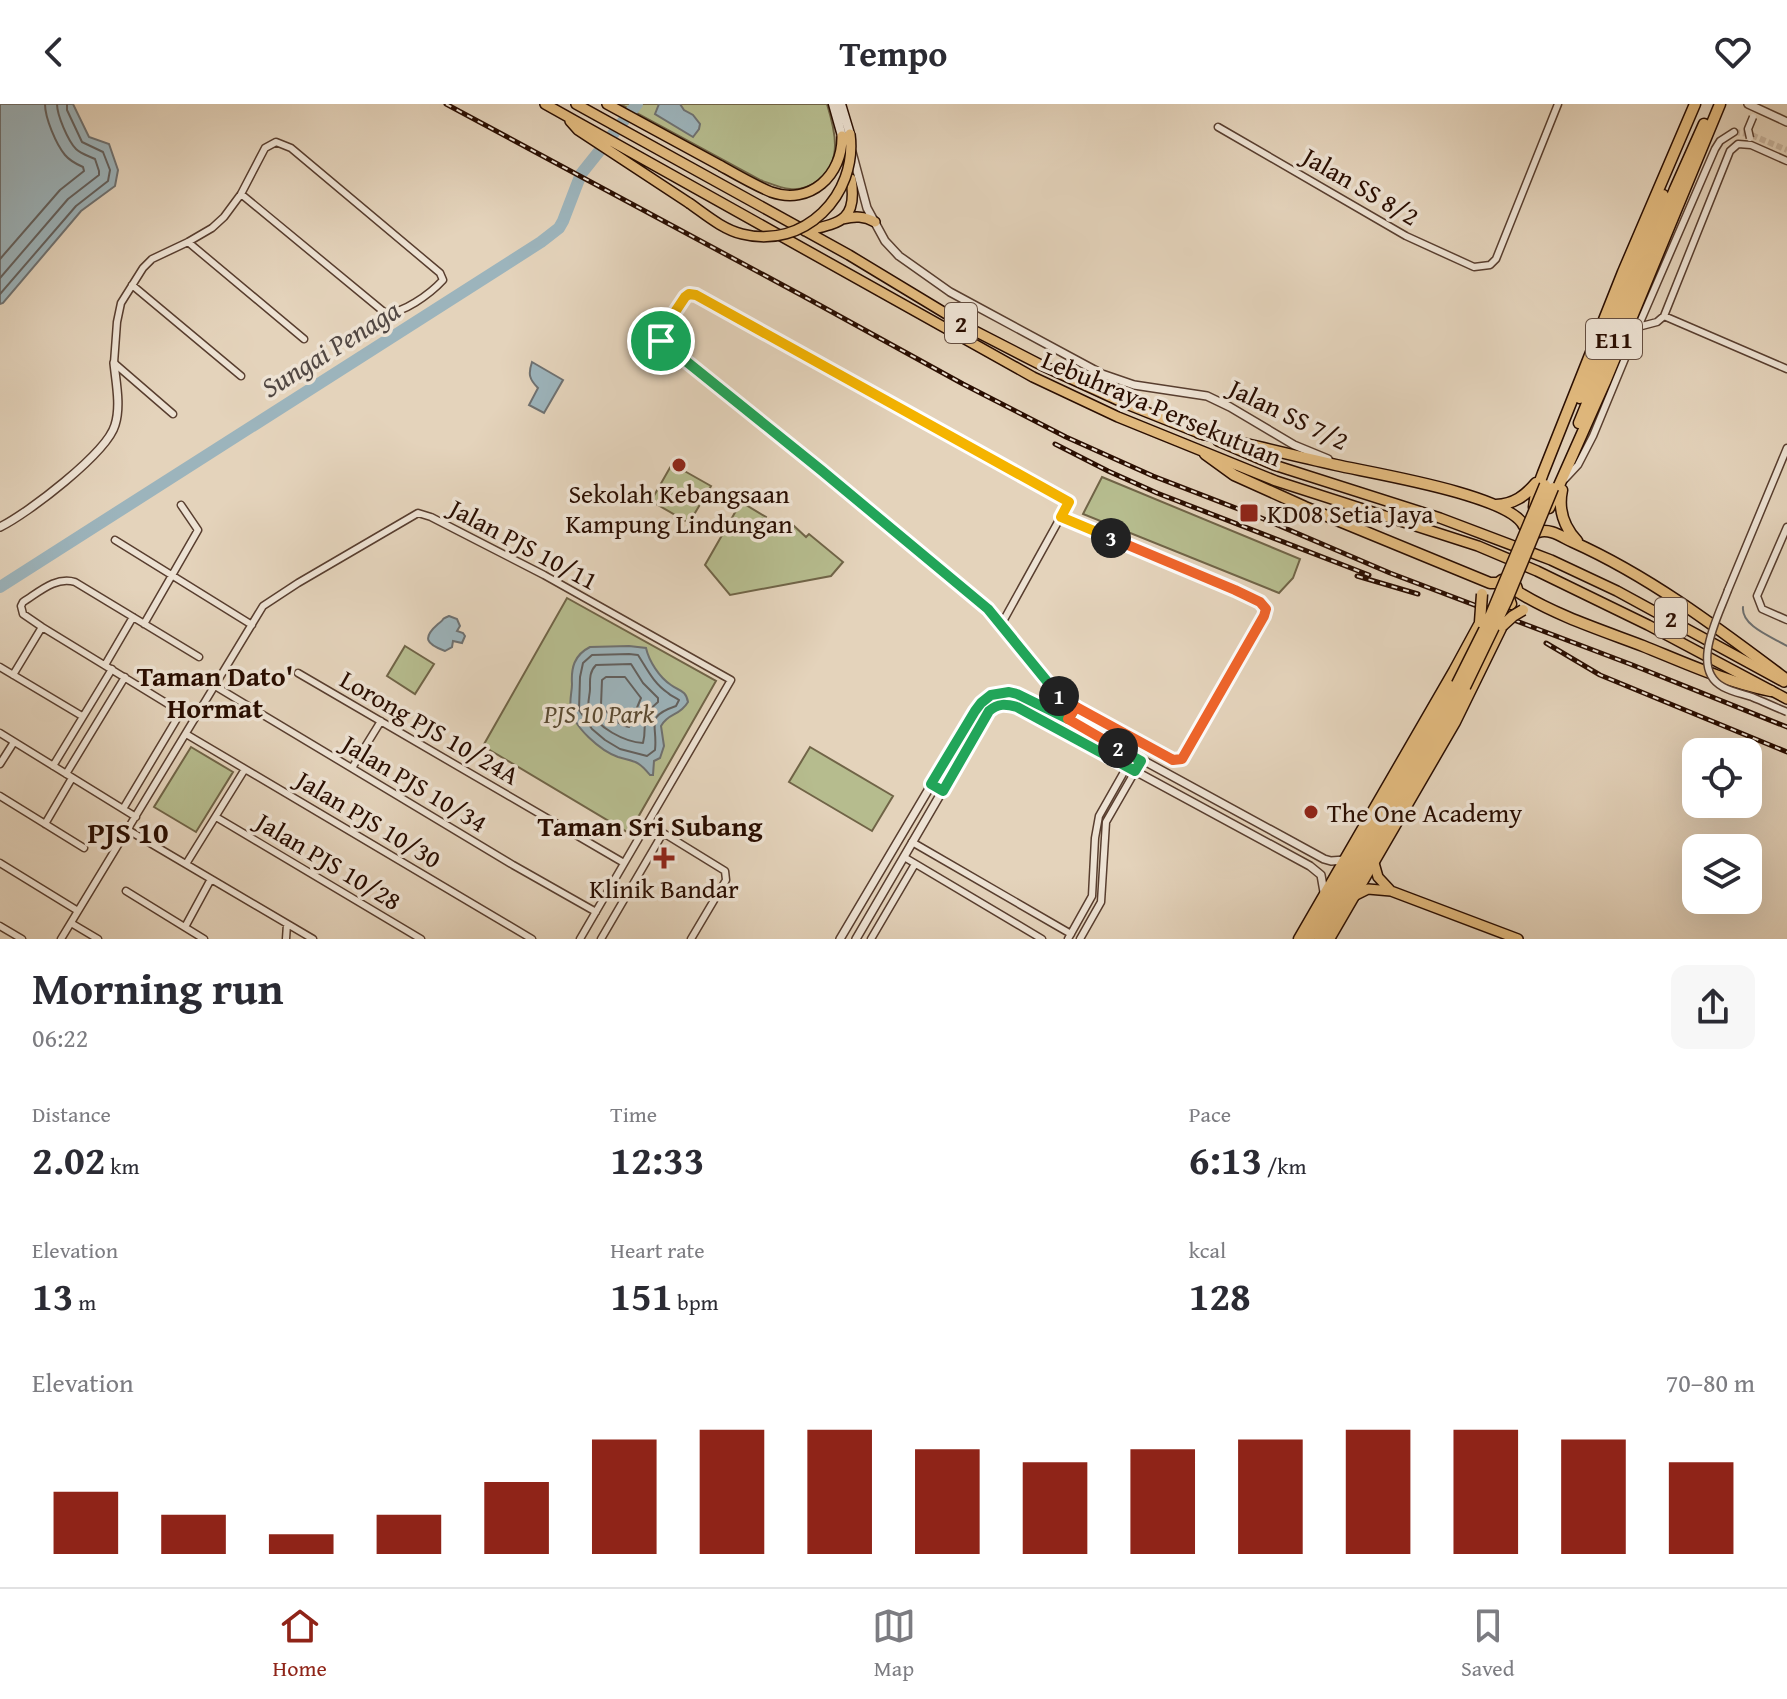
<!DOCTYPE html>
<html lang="en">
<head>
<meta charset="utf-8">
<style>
	body { margin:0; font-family:"Gentium Book Plus",serif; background:#f7f7f7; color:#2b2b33; height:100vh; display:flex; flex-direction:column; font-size:30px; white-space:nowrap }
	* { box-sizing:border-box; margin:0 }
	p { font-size:26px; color:#7c7c81 }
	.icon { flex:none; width:44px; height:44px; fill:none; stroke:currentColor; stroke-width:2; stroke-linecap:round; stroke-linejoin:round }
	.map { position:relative; height:835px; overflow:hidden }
	.side { display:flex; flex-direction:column; background:#fff; flex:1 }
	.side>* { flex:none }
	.fabs { position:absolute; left:1682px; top:634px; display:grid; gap:16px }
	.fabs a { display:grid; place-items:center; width:80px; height:80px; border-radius:16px; background:#fff; box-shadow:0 8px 32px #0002; font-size:40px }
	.pin { position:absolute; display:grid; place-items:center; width:68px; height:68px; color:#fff; margin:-34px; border:4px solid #fff; border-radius:50%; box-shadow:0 2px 8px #0007 }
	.km { position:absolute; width:40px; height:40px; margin:-20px; border-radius:50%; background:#222; color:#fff; font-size:22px; line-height:40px; text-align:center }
	.round { display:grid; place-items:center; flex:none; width:84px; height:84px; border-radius:16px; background:#f7f7f7 }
	.headline { display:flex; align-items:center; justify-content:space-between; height:136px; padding:0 32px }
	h1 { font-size:44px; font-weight:700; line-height:60px }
	.metrics { display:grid; grid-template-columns:repeat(3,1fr); gap:12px; height:136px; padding:8px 32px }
	.metrics div { display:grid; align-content:center }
	.metrics b { font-size:40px; font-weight:700 }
	.metrics small { font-size:22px; font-weight:400 }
	.metrics p { font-size:22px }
	.chart { height:224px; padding:16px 32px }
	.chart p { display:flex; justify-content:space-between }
	.chart svg { width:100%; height:144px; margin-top:8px; stroke:#8f2418; stroke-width:6 }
	header { display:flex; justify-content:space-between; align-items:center; height:104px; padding:0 32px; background:#fff; font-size:36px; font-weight:700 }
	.tabs { display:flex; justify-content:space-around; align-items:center; height:112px; border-top:2px solid #e1e1e2; background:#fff; font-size:22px; color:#7c7c81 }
	.tabs a { display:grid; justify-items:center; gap:4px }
	.tabs .selected { color:#8f2418 }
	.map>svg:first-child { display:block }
	.green { fill:#b6bc8e; stroke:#706447; stroke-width:2 }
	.water { fill:#9cb4bc; stroke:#6e7171; stroke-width:2 }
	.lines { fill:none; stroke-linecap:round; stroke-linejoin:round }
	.shore { stroke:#62605e; stroke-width:2 }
	.stream { stroke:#6e7171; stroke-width:2 }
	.river { stroke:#9cb4bc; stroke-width:12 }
	.minor-tunnel { stroke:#c8b59f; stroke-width:6; stroke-dasharray:6 3; stroke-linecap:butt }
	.minor-casing { stroke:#583e2f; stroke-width:9 }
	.tertiary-casing { stroke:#583e2f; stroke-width:10 }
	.secondary-casing { stroke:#290d00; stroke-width:11 }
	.primary-casing { stroke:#290d00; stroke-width:12 }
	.trunk-casing { stroke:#290d00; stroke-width:12 }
	.motorway-casing { stroke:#290d00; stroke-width:13 }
	.minor { stroke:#ede2d3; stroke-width:6 }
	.tertiary { stroke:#ede2d3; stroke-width:7 }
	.secondary { stroke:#ede2d3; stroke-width:8 }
	.primary { stroke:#e2ba7e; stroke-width:9 }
	.trunk { stroke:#e2ba7e; stroke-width:9 }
	.motorway { stroke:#e2ba7e; stroke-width:10 }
	.rail-casing { stroke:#290d00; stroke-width:5 }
	.rail { stroke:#ede2d3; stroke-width:2; stroke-dasharray:6; stroke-linecap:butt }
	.minor-bridge-casing { stroke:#583e2f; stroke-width:9; stroke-linecap:butt }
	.trunk-bridge-casing { stroke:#290d00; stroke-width:12; stroke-linecap:butt }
	.motorway-bridge-casing { stroke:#290d00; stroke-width:13; stroke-linecap:butt }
	.minor-bridge { stroke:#ede2d3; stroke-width:6 }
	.trunk-bridge { stroke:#e2ba7e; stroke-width:9 }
	.motorway-bridge { stroke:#e2ba7e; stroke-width:10 }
	.split-1-casing { stroke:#fff; stroke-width:16 }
	.split-2-casing { stroke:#fff; stroke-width:16 }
	.split-3-casing { stroke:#fff; stroke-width:16 }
	.split-4-casing { stroke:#fff; stroke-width:16 }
	.split-1 { stroke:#22a559; stroke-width:10 }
	.split-2 { stroke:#22a559; stroke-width:10 }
	.split-3 { stroke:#f0652b; stroke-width:10 }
	.split-4 { stroke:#f5b400; stroke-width:10 }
	.poi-dot { fill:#8f2418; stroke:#ede2d3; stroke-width:3 }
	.labels { text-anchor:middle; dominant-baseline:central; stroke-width:7; stroke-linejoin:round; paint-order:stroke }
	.shield { fill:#ede2d3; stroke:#644d3f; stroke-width:2 }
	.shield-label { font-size:24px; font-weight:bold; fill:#290d00 }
	.street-label { font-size:26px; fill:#290d00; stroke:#ede2d3 }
	.poi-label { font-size:26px; fill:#290d00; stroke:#ede2d3 }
	.park-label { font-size:26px; font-style:italic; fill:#5a4a32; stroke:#ede2d3 }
	.water-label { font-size:28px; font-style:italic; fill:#514742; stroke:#ede2d3 }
	.neighbourhood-label { font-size:28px; font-weight:bold; fill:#290d00; stroke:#ede2d3 }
	.quarter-label { font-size:30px; font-weight:bold; fill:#290d00; stroke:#ede2d3 }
</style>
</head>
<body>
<header><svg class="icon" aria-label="back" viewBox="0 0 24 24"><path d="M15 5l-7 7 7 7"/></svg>Tempo<svg class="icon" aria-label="heart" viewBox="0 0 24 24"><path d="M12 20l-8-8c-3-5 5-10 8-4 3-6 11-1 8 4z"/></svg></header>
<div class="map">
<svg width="1787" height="835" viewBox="0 0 1787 835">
	<rect width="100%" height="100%" fill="#e4d3bb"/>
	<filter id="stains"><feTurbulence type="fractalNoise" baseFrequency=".0025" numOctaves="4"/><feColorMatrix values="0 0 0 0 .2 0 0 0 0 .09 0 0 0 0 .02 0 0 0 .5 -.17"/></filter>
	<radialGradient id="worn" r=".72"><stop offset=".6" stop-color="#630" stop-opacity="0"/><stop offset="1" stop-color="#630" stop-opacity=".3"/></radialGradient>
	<path class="green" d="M 620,0 L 827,0 C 835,26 843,57 819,76 C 811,82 800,86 790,85 C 780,84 769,79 760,76 Z
		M 672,360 L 711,382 L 689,419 L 651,397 Z
		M 1102,373 L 1300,455 L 1293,474 L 1279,489 L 1083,410 Z
		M 741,398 L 766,413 L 764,418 L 786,431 L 793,421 L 806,433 L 809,430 L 843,458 L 831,472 L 730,491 L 705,461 Z
		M 567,494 L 716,577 L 629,729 L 483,642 Z
		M 405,542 L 434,560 L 415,590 L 387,572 Z
		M 191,643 L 233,668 L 196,728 L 154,703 Z
		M 810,643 L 893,692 L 872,727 L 789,678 Z"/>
	<path class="water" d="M 0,0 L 73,0 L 89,33 L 109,40 L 118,66 L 115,82 L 81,107 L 3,199 L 0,200 Z
		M 659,0 L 680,0 L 684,6 L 693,11 L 700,20 L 699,25 L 693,33 L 655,10 Z
		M 532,258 L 563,276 L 544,309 L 529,301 L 538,284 C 529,275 528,270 532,258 Z
		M 449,512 L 457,515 L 460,522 L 457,527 L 463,529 L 465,532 L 462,539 L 453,537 L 452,543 L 445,547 C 426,540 422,534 438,520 C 448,512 438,517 449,512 Z
		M 629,542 L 646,544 C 649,557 659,573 671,581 C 679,587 686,586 688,598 C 679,613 669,608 661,622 L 664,642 L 660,654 L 654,657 L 653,671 L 650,671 C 638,656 635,658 618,653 C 601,647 573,623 571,605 C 569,597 572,588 572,580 C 571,564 574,551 590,543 Z"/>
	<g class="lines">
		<path class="shore" d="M 0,155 L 60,86 L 84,67 L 83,63 C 76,60 70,57 65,51 C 56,40 45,14 45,0
			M 0,174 L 68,95 L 99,71 L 99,67 L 95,55 C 89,52 81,50 76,45 C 68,37 57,11 57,0
			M 0,190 L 76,102 L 108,77 L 110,66 L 103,48 L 82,38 L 67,6 L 67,0
			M 629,550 L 638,551 C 647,565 654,580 668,589 C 671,592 675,593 679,596 L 676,602 C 644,613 658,620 655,646 L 647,652 L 620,645 L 605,636 L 592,625 L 579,606 L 580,573 L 583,559 L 592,551 Z
			M 596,561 L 631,560 L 643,579 L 658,594 L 658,598 C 638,615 648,620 643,639 C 625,638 597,624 589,605 C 587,599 590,591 590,585 C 590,576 589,568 596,561 Z
			M 606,573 L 625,573 L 641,594 L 629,623 C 617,621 609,611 601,601 L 602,576 Z"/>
		<path class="stream" d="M 1743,503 C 1741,522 1772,533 1787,542"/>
		<path class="river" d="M 0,483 L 541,138 L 559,124 L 563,117 L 581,70 L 637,0"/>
		<path class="minor-tunnel" d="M 1734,28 L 1749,30 L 1787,46"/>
		<g class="minor-casing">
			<path id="minor" d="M 1218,23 L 1406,132 L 1474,163 L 1490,161 L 1496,155 L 1558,0
				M 1787,57 L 1751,41 L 1738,40 L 1730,47 L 1664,212 L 1787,265
				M 188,138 L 304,235
				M 132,181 L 241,272
				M 1638,223 L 1715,45 L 1720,37 L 1734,28
				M 173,310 L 114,259 L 117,218 L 121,199 L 143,164 L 152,155 L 188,138 L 212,124 L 224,113 L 241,90 L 265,44 L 276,38 L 291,44 L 440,169 L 443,176 C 431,189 401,212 384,208 L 241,90
				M 1565,375 L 1578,361 L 1593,332 L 1638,223 L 1657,218 L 1664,212
				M 1787,423 L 1757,492 L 1762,505 L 1787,516
				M 115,436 L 252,521
				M 1728,486 L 1787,344
				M 144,520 L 198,426 L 181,401
				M 1001,521 L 1069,398 L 696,191 L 687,191 L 661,229 L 661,237 L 821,366 L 988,505 L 1060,593 L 1173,656 L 1182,655 L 1264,512 L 1265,502 L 1235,486 L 1061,413
				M 105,561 L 133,513
				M 0,563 L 82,612
				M 298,569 L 624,759
				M 13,571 L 42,523
				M 215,582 L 513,761 L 596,808
				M 194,616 L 42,523 L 23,510 L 21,502 L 23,498 C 39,488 56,472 75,478 L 199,553
				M 0,629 L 136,713
				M 186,630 L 532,835
				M 0,660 L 14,638
				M 53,662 L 112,565
				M 352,664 L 381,617
				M 66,670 L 125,573
				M 0,692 L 84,744
				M 123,705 L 181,608
				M 216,713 L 421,835
				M 647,719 L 725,767 L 726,776 L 691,835
				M 45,720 L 72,674
				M 128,726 L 313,835
				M 912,738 L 1071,830
				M 904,753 L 1042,835
				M 0,759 L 78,807
				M 186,760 L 245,665
				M 126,787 L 204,835
				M 71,819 L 98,835
				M 0,822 L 22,835
				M 185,823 L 211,775
				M 61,835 L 263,502 L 298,479 L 418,409 L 431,413 L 544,471 L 731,576 L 580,835
				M 286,835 L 287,820
				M 601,835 L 663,729
				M 871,835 L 915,760
				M 1068,835 L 1092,792 L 1095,734 L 1099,712 L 1133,652
				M 1080,835 L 1101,798 L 1106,718 L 1141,657"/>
		</g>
		<g class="tertiary-casing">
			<path id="tertiary" d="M 1748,0 L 1787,18
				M 852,48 L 867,104 L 885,137 L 899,152 L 950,188 L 1102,270 L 1134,281 L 1207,292 L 1230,303 L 1294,341 L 1328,355
				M 0,423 C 27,410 107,349 115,321 C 121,302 116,279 114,259
				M 840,835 L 975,607 C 999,576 1020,590 1049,605 L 1324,755 L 1331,757 L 1345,756
				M 856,835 L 989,607 C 1003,595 1017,603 1030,610 L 1310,762 L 1321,771 L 1324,788"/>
		</g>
		<g class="secondary-casing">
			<path id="secondary" d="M 833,0 L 842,32
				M 841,0 L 850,30"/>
		</g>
		<g class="primary-casing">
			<path id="primary" d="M 1374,759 L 1378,773 L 1391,787
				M 1354,792 L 1368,785 L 1391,787 L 1518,835"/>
		</g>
		<g class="trunk-casing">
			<path id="trunk" d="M 545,0 L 1033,273 L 1118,313 L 1276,377 L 1478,442 L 1537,467 L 1648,521 L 1787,595
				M 576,0 L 849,151 L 973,226 L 1041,261 L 1124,299 L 1204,331
				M 607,0 L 721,62
				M 570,17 L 578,26 L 689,99
				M 843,115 C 855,112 864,112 875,118
				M 805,127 C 840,119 858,117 851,75
				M 1218,337 L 1274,361 L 1440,414 L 1551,456 L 1617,487 L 1784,578"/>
		</g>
		<g class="motorway-casing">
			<path id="motorway" d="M 1580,294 L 1663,91
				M 1579,319 L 1675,85 L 1704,20
				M 1199,329 C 1244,339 1290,351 1336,361 C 1371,369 1510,391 1524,422 L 1531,418
				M 1205,350 L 1234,371 L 1305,403 L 1490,479 L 1498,479 L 1502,476 L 1511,500
				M 1562,386 C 1558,405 1564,423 1577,437
				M 1496,401 C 1514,400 1525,392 1536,379
				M 1534,403 L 1536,388 L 1543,369 L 1623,168 L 1695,0
				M 1549,404 L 1605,278 L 1720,0
				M 1537,419 L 1538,428 C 1550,424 1562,433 1573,438 C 1651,473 1719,525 1787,576
				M 1510,484 L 1516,482 L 1518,488 C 1557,512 1601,526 1643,542 C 1685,559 1726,578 1771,587
				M 1299,835 L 1454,567 L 1479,521
				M 1309,835 L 1457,580
				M 1320,835 L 1371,744 L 1430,645 L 1465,583
				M 1329,835 L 1455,618 L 1502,522"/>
		</g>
		<use href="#minor" class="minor"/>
		<use href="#tertiary" class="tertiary"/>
		<use href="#secondary" class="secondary"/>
		<use href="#primary" class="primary"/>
		<use href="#trunk" class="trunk"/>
		<use href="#motorway" class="motorway"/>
		<g class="rail-casing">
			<path id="rail" d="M 446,0 L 803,192 L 963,280 L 1066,333 L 1153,372 L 1259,413 L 1390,469 L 1630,560 L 1787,623
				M 1055,340 L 1108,367 L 1157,389 L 1369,471
				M 1357,472 L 1418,490
				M 1546,539 L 1600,571 L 1787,648"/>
		</g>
		<use href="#rail" class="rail"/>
		<g class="minor-bridge-casing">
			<path id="minor-bridge" d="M 1750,34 L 1748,25 L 1753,13
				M 1728,486 C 1719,511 1689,565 1723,583 C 1732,588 1743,590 1752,593 C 1764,598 1775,603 1787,608"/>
		</g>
		<g class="trunk-bridge-casing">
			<path id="trunk-bridge" d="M 721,62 C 737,71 754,81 771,88 C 810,102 843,71 842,32
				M 689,99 C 705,110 722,125 742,130 C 804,146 858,91 850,30"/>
		</g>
		<g class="motorway-bridge-casing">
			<path id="motorway-bridge" d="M 1480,518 L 1482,490
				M 1502,522 L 1513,512 L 1523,506
				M 1457,580 L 1487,520 L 1545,381
				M 1465,583 L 1506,498 L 1553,384"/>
		</g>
		<use href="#minor-bridge" class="minor-bridge"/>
		<use href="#trunk-bridge" class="trunk-bridge"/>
		<use href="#motorway-bridge" class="motorway-bridge"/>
	</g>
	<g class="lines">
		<g class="split-1-casing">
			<path id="split-1" d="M 661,237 L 821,366 L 988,505 L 1059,592"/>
		</g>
		<g class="split-2-casing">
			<path id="split-2" d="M 1059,592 L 1076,603 L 1068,615 L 1017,590 L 1009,588 L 991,591 L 981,599 L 975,607 L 931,680 L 943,687 L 989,607 C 998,599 1006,600 1017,603 L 1135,667 L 1141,657 L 1118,644"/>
		</g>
		<g class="split-3-casing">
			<path id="split-3" d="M 1111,434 L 1235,486 L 1260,498 L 1266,505 L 1264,512 L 1182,655 L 1173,656 L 1076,603 L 1068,615 L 1118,644"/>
		</g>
		<g class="split-4-casing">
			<path id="split-4" d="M 661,237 L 661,229 L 685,193 L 689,190 L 696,191 L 1069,398 L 1061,413 L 1111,434"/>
		</g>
		<use href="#split-1" class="split-1"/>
		<use href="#split-2" class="split-2"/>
		<use href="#split-3" class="split-3"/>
		<use href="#split-4" class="split-4"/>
	</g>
	<g class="poi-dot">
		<circle cx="679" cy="361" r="8"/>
		<rect x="1239" y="399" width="20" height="20" rx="4"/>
		<circle cx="1311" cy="708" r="8"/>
		<path d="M660 742h8v8h8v8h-8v8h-8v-8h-8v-8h8z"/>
	</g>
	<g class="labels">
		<g class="shield">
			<rect x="945" y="199" width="32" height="40" rx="6"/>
			<rect x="1586" y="215" width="56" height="40" rx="6"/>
			<rect x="1655" y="494" width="32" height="40" rx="6"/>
		</g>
		<g class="shield-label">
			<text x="961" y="219">2</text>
			<text x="1614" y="235">E11</text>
			<text x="1671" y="514">2</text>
		</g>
		<g class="street-label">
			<text transform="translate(1361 82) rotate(30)">Jalan SS 8/2</text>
			<text transform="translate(1162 304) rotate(23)">Lebuhraya Persekutuan</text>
			<text transform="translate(1289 310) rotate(26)">Jalan SS 7/2</text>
			<text transform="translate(524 440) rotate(28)">Jalan PJS 10/11</text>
			<text transform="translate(430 623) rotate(30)">Lorong PJS 10/24A</text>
			<text transform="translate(415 679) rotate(31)">Jalan PJS 10/34</text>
			<text transform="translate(369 715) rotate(31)">Jalan PJS 10/30</text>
			<text transform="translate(329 757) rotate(31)">Jalan PJS 10/28</text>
		</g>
		<g class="poi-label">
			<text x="679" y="389">Sekolah Kebangsaan<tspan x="679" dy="30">Kampung Lindungan</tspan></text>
			<text x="1267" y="409" text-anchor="start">KD08 Setia Jaya</text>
			<text x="1327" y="708" text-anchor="start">The One Academy</text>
			<text x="664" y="784">Klinik Bandar</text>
		</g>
		<g class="park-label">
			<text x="599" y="609">PJS 10 Park</text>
		</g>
		<g class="water-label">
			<text transform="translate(330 244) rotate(-32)">Sungai Penaga</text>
		</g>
		<g class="neighbourhood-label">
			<text x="215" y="571">Taman Dato'<tspan x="215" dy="32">Hormat</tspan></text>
			<text x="650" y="721">Taman Sri Subang</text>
		</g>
		<g class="quarter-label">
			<text x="128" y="728">PJS 10</text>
		</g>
	</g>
	<rect width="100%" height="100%" filter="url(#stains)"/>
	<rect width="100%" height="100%" fill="url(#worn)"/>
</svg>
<div class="fabs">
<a><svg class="icon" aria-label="locate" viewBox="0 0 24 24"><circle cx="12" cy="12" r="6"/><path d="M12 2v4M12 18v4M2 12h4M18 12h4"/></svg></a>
<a><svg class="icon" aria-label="layers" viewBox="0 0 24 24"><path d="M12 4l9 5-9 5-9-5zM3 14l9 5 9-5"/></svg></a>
</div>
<div class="pin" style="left:661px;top:237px;background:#1e9e55"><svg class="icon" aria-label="arrive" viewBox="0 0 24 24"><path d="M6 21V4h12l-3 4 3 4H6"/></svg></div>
<b class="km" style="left:1059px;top:592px">1</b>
<b class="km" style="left:1118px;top:644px">2</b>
<b class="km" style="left:1111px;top:434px">3</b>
</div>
<section class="side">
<div class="headline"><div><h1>Morning run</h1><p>06:22</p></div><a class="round"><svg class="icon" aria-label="share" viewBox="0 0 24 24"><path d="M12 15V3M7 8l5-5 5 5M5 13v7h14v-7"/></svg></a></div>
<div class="metrics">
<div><p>Distance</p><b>2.02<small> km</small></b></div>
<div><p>Time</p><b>12:33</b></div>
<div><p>Pace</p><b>6:13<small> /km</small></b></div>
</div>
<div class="metrics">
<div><p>Elevation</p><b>13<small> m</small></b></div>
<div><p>Heart rate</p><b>151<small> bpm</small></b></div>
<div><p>kcal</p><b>128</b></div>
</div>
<div class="chart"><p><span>Elevation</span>70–80 m</p>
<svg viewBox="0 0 160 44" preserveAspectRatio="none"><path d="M5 44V25M15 44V32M25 44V38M35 44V32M45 44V22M55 44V9M65 44V6M75 44V6M85 44V12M95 44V16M105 44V12M115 44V9M125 44V6M135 44V6M145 44V9M155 44V16"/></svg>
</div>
</section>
<nav class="tabs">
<a class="selected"><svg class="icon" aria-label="home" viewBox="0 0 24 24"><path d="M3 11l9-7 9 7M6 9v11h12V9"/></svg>Home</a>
<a><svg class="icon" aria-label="map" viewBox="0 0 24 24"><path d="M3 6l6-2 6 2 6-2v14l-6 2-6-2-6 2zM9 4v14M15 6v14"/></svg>Map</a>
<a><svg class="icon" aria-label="saved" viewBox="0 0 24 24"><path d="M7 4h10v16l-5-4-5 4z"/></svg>Saved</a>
</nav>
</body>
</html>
